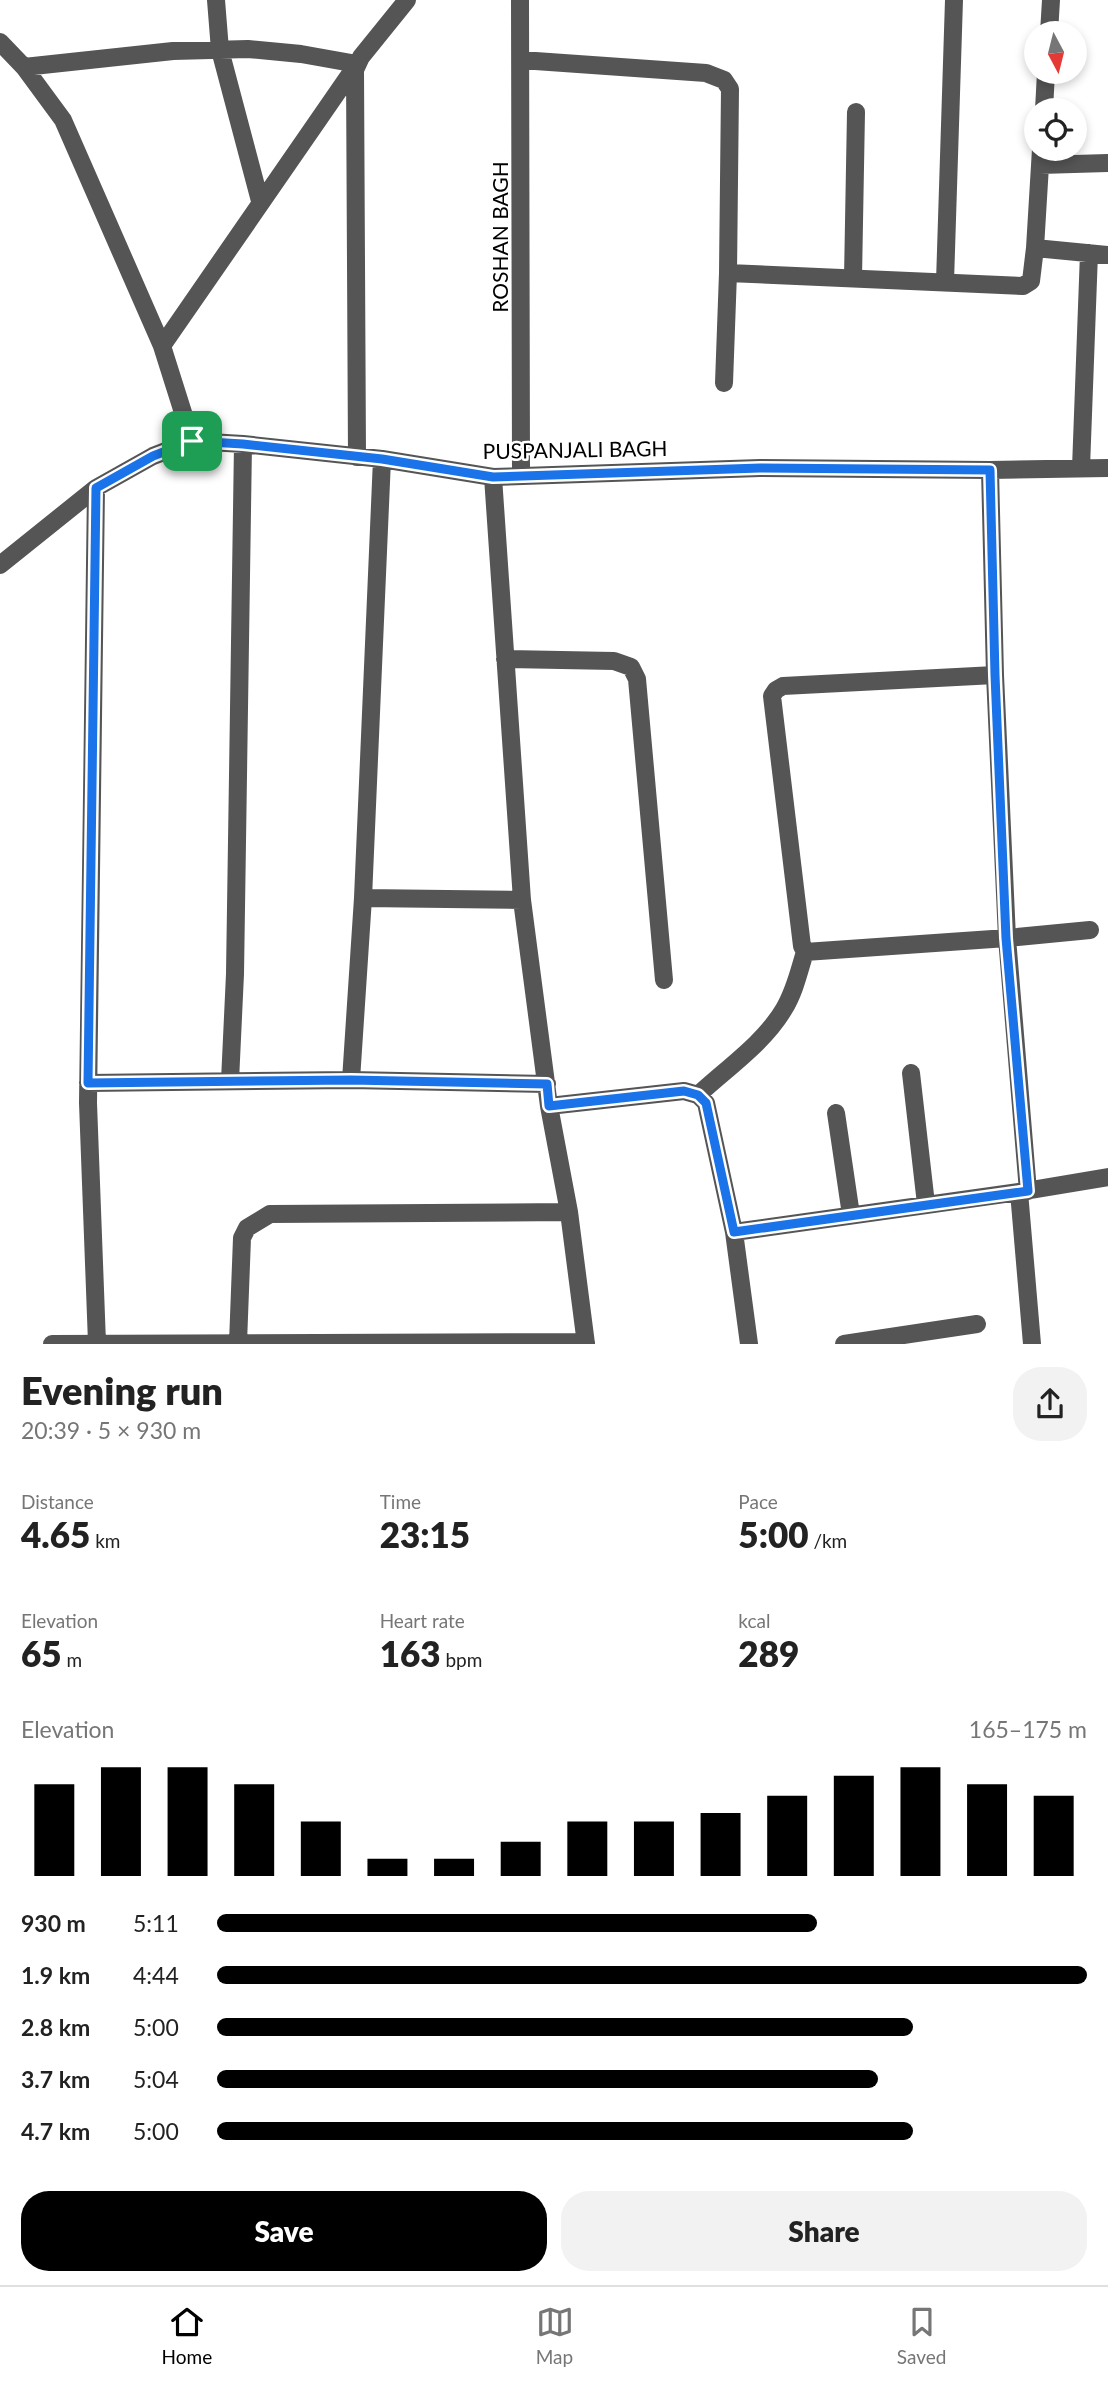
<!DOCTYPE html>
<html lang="en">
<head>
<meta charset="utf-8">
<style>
	body { margin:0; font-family:Lato,sans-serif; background:#f2f2f2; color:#222; height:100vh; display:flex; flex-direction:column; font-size:26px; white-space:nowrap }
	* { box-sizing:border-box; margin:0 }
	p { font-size:23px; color:#767676 }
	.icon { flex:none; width:38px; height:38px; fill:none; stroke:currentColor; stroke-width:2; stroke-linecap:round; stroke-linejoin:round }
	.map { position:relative; height:1344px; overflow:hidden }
	.details { display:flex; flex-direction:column; background:#fff; flex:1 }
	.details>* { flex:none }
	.needle { width:46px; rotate:173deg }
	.fabs { position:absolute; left:1024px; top:21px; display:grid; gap:14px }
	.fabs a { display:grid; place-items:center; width:63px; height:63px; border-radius:50%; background:#fff; box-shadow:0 4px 10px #0003; font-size:35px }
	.pin { position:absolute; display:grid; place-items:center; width:60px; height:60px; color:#fff; margin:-30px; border-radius:14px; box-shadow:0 4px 10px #0006 }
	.round { display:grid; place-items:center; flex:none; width:74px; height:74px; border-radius:28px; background:#f2f2f2 }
	.headline { display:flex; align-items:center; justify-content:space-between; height:119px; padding:0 21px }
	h1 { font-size:38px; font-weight:800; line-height:52px }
	.metrics { display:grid; grid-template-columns:repeat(3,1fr); gap:10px; height:119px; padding:7px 21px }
	.metrics div { display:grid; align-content:center }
	.metrics b { font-size:35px; font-weight:800 }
	.metrics small { font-size:19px; font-weight:400 }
	.metrics p { font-size:19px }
	.chart { height:196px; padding:14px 21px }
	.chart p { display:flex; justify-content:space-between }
	.chart svg { width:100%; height:126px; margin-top:7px; stroke:#000; stroke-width:6 }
	.primary-button { display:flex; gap:14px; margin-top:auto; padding:14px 21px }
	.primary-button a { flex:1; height:80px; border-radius:28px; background:#000; color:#fff; font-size:28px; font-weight:800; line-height:80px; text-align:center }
	.primary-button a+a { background:#f2f2f2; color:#222 }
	ul { padding:0 21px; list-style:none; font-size:23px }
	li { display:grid; grid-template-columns:112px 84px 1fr; align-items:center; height:52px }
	li i { height:18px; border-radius:9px; background:#000 }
	.menu { display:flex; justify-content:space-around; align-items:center; height:98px; border-top:2px solid #e0e0e0; background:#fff; font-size:19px; color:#767676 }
	.menu a { display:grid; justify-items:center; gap:4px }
	.menu .on { color:#000 }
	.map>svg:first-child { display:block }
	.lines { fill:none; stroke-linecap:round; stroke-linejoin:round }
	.minor { stroke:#555; stroke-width:18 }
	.route-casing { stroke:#fff; stroke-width:14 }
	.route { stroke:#1a73e8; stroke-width:9 }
	.labels { text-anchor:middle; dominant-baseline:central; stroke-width:5; stroke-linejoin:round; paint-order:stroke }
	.street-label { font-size:21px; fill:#000; stroke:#fff }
</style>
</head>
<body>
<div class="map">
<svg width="1108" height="1344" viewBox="0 0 1108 1344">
	<rect width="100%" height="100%" fill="#fff"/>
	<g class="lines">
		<path class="minor" d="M 216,0 L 220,50 L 260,201
			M 520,0 L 521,475
			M 1049,33 L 1051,0
			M 0,42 L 24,67 L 63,120 L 162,346 L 192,441
			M 521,60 L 706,73 L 724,80 L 730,89 L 728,273
			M 24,67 L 173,51 L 248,49 L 301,54 L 357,64 L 162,346
			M 1044,110 L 1046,72
			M 1040,165 L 1108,163
			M 1035,248 L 1041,149
			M 853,278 L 856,112
			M 945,282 L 954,0
			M 724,383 L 728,273 L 1023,286 L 1031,281 L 1035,248 L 1108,255
			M 357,457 L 355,70 L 361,57 L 407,0
			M 382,459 L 363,898 L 522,900
			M 1081,468 L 1089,253
			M 990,470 L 995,675 L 1007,938 L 805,952 L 802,946 L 772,696 L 776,690 L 783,686 L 995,675
			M 493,477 L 522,900 L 549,1106 L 569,1212 L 586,1344
			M 96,488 L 88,1103 L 97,1343
			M 0,565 L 96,488 L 153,456 L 192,441 L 243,444 L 382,459 L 493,477 L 760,468 L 990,470 L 1108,468
			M 505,659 L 614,661 L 631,667 L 637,679 L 664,980
			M 911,1073 L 926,1204
			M 351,1080 L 363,898
			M 230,1081 L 235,974 L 243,444
			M 88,1083 L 351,1080 L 547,1084
			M 698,1095 C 727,1068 764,1043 784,1009 C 795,991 799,971 805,952
			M 549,1106 L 684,1091 L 698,1095 L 706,1103 L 734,1232
			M 836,1113 L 851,1215
			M 1028,1191 L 1007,938 L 1090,930
			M 1019,1192 L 1032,1344
			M 238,1343 L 242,1238 L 247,1228 L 270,1214 L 569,1212
			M 52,1344 L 586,1342
			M 749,1344 L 734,1232 L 1019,1192 L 1108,1177
			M 844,1344 L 977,1324"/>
	</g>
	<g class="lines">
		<g class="route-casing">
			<path id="route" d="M 192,441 L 243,444 L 382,459 L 493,477 L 760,468 L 990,470 L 995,675 L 1006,938 L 1028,1191 L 734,1232 L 706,1103 L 698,1095 L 684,1091 L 549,1106 L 547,1084 L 351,1080 L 88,1083 L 96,488 L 153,456 Z"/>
		</g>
		<use href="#route" class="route"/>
	</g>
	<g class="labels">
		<g class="street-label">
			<text transform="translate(499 237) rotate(-90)">ROSHAN BAGH</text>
			<text transform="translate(575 449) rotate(-1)">PUSPANJALI BAGH</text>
		</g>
	</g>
</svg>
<div class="fabs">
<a><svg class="needle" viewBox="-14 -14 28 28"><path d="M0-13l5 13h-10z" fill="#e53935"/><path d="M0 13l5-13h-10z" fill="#767676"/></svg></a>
<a><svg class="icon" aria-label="locate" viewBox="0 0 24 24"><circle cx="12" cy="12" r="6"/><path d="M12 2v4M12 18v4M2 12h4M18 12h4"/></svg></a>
</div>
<div class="pin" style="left:192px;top:441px;background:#1e9e55"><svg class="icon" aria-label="arrive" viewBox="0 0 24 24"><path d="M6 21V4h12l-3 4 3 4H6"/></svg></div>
</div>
<section class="details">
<div class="headline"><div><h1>Evening run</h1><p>20:39 · 5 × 930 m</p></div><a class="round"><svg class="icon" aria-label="share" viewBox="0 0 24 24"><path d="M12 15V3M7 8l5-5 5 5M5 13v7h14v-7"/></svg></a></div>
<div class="metrics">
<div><p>Distance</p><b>4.65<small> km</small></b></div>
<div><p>Time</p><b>23:15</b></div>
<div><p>Pace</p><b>5:00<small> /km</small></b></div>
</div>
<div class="metrics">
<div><p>Elevation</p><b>65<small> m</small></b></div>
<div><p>Heart rate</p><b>163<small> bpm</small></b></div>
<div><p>kcal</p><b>289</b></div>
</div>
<div class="chart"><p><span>Elevation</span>165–175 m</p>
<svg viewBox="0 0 160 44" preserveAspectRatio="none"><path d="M5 44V12M15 44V6M25 44V6M35 44V12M45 44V25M55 44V38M65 44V38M75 44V32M85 44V25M95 44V25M105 44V22M115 44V16M125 44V9M135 44V6M145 44V12M155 44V16"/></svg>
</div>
<ul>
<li><b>930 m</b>5:11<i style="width:69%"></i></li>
<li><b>1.9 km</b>4:44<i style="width:100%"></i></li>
<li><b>2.8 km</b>5:00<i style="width:80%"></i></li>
<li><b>3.7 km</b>5:04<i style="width:76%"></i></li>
<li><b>4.7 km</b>5:00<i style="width:80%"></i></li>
</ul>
<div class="primary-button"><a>Save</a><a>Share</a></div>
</section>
<nav class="menu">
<a class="on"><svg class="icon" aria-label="home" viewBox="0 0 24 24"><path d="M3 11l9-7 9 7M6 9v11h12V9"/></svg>Home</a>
<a><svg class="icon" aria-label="map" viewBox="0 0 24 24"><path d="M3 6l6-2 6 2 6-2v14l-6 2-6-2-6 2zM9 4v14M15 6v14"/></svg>Map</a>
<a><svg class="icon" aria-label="saved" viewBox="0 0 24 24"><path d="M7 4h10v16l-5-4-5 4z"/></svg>Saved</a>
</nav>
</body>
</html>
